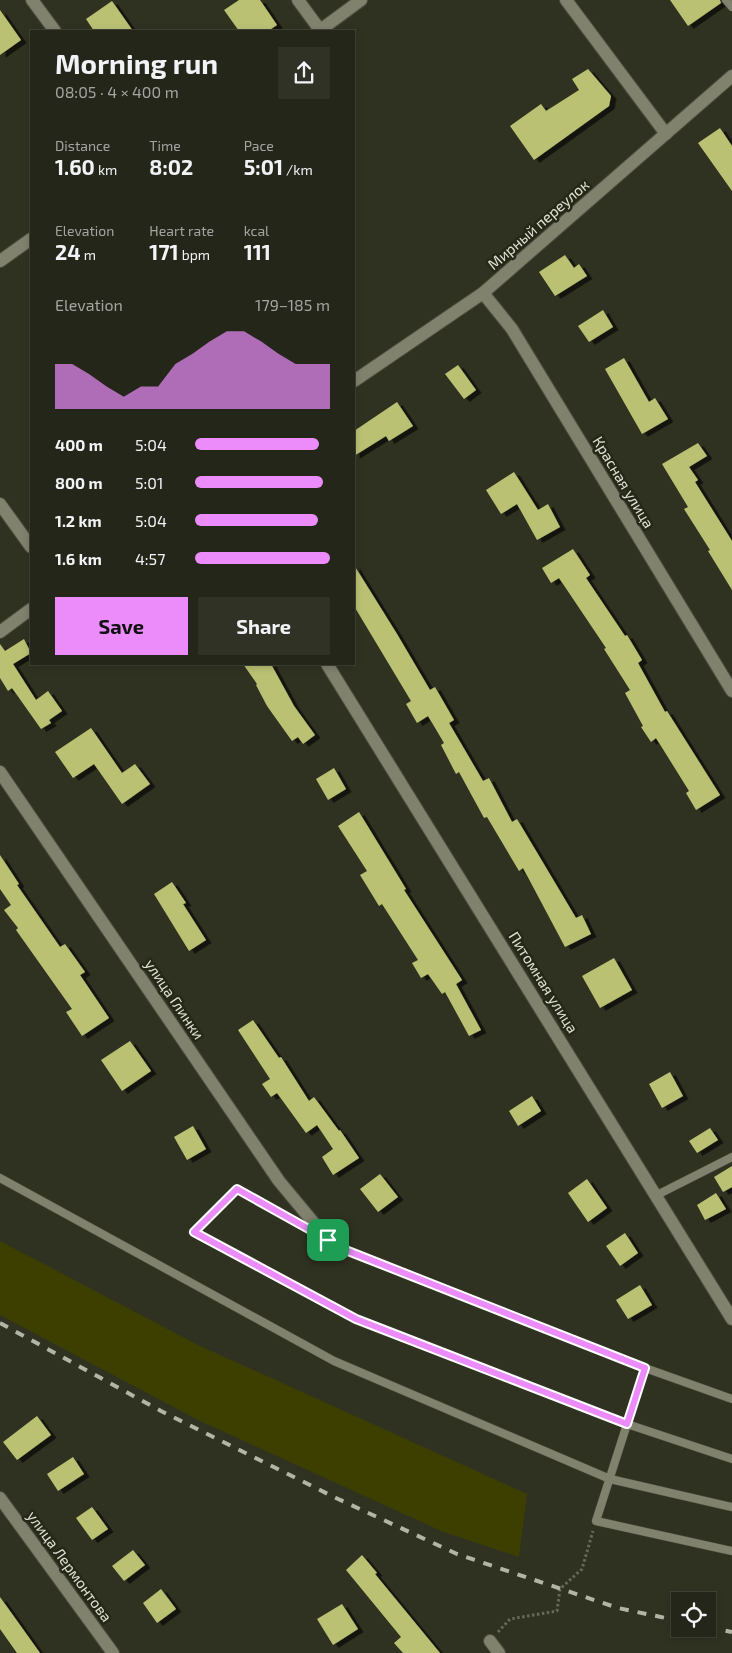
<!DOCTYPE html>
<html lang="en">
<head>
<meta charset="utf-8">
<style>
	body { margin:0; font-family:"Exo 2",sans-serif; background:#303226; color:#f1f3f6; height:100vh; display:flex; flex-direction:column; font-size:19px; white-space:nowrap }
	* { box-sizing:border-box; margin:0 }
	p { font-size:16px; color:#a3a5a2 }
	.icon { flex:none; width:28px; height:28px; fill:none; stroke:currentColor; stroke-width:2; stroke-linecap:round; stroke-linejoin:round }
	.map { position:relative; flex:1; overflow:hidden }
	.panel { position:absolute; left:30px; top:30px; width:325px; height:635px; display:flex; flex-direction:column; background:#242619; border-radius:0px; box-shadow:0 2px 8px #0003,0 0 0 1px #414338 }
	.panel>* { flex:none }
	.fabs { position:absolute; left:671px; top:1592px; display:grid; gap:10px }
	.fabs a { display:grid; place-items:center; width:45px; height:45px; border-radius:0px; background:#242619; box-shadow:0 2px 8px #0003,0 0 0 1px #414338; font-size:25px }
	.pin { position:absolute; display:grid; place-items:center; width:42px; height:42px; color:#fff; margin:-21px; border-radius:10px; box-shadow:0 2px 8px #0006 }
	.round { display:grid; place-items:center; flex:none; width:52px; height:52px; border-radius:0px; background:#303226 }
	.overview { display:flex; align-items:center; justify-content:space-between; height:85px; padding:0 25px }
	h1 { font-size:28px; font-weight:700; line-height:38px }
	.figures { display:grid; grid-template-columns:repeat(3,1fr); gap:8px; height:85px; padding:5px 25px }
	.figures div { display:grid; align-content:center }
	.figures b { font-size:21px; font-weight:700 }
	.figures small { font-size:14px; font-weight:400 }
	.figures p { font-size:14px }
	.chart { height:140px; padding:10px 25px }
	.chart p { display:flex; justify-content:space-between }
	.chart svg { width:100%; height:90px; margin-top:5px; fill:#ec8cfa; opacity:.7 }
	.action { display:flex; gap:10px; margin-top:auto; padding:10px 25px }
	.action a { flex:1; height:58px; border-radius:0px; background:#ec8cfa; color:#111; font-size:20px; font-weight:700; line-height:58px; text-align:center }
	.action a+a { background:#303226; color:#f1f3f6 }
	ul { padding:0 25px; list-style:none; font-size:16px }
	li { display:grid; grid-template-columns:80px 60px 1fr; align-items:center; height:38px }
	li i { height:12px; border-radius:6px; background:#ec8cfa }
	.map>svg:first-child { display:block }
	.green { fill:#3c3f00 }
	.building { fill:#bbc173; filter:url(#shadow) }
	.lines { fill:none; stroke-linecap:round; stroke-linejoin:round }
	.service-casing { stroke:#4c4e3f; stroke-width:9 }
	.minor-casing { stroke:#4c4e3f; stroke-width:14 }
	.tertiary-casing { stroke:#4c4e3f; stroke-width:14 }
	.path { stroke:#666858; stroke-width:3; stroke-dasharray:2.5 2.5; stroke-linecap:butt }
	.service { stroke:#80826e; stroke-width:8 }
	.minor { stroke:#80826e; stroke-width:12 }
	.tertiary { stroke:#80826e; stroke-width:12 }
	.rail { stroke:#b2b4a7; stroke-width:4; stroke-dasharray:9 9; stroke-linecap:butt }
	.route-casing { stroke:#fff; stroke-width:10 }
	.route { stroke:#ec8cfa; stroke-width:6 }
	.labels { text-anchor:middle; dominant-baseline:central; stroke-width:5; stroke-linejoin:round; paint-order:stroke }
	.street-label { font-size:15px; fill:#e1e2d7; stroke:#262817 }
</style>
</head>
<body>
<div class="map">
<svg width="732" height="1653" viewBox="0 0 732 1653">
	<defs>
		<filter id="shadow"><feDropShadow dx="5.5" dy="3" stdDeviation="0" flood-color="#0009"/></filter>
	</defs>
	<rect width="100%" height="100%" fill="#303221"/>
	<path class="green" d="M 0,1241 L 198,1345 L 527,1494 L 519,1557 L 441,1531 L 196,1419 L 0,1315 Z"/>
	<path class="building" d="M 239,0 L 260,0 L 277,25 L 268,31 L 239,31 L 224,10 Z
		M 670,0 L 720,0 L 721,3 L 688,26 Z
		M 112,1 L 133,31 L 94,31 L 86,19 Z
		M 0,10 L 21,40 L 0,55 Z
		M 588,69 L 611,96 L 609,106 L 534,160 L 510,126 L 541,104 L 546,111 L 579,90 L 572,79 Z
		M 720,128 L 732,146 L 732,191 L 698,143 Z
		M 565,255 L 574,268 L 579,264 L 587,276 L 555,296 L 539,272 Z
		M 603,310 L 613,327 L 589,342 L 578,326 Z
		M 624,358 L 649,402 L 655,398 L 668,419 L 642,434 L 605,369 Z
		M 458,365 L 476,390 L 464,399 L 445,374 Z
		M 397,402 L 413,426 L 389,441 L 386,436 L 354,456 L 354,431 Z
		M 698,443 L 707,456 L 689,467 L 698,480 L 695,482 L 732,541 L 732,590 L 708,551 L 710,550 L 684,509 L 688,507 L 662,464 Z
		M 514,472 L 538,510 L 548,504 L 560,527 L 537,540 L 517,504 L 501,514 L 486,490 Z
		M 573,549 L 590,575 L 586,578 L 625,636 L 627,635 L 642,660 L 638,663 L 665,712 L 667,711 L 720,795 L 696,810 L 686,793 L 689,791 L 656,738 L 651,742 L 641,727 L 643,726 L 625,693 L 630,690 L 604,649 L 606,648 L 559,578 L 551,583 L 542,568 Z
		M 354,565 L 397,634 L 430,690 L 435,687 L 454,720 L 449,723 L 483,781 L 489,778 L 512,822 L 517,819 L 576,918 L 582,915 L 591,934 L 565,947 L 523,868 L 519,871 L 487,817 L 484,818 L 459,772 L 456,774 L 441,745 L 444,743 L 428,716 L 417,723 L 406,704 L 411,701 L 354,606 Z
		M 24,639 L 31,653 L 13,664 L 36,700 L 48,691 L 62,711 L 49,720 L 51,723 L 41,729 L 12,688 L 8,691 L 0,678 L 0,644 L 5,651 Z
		M 243,664 L 271,664 L 294,706 L 315,735 L 303,744 L 298,737 L 292,741 L 267,706 L 256,685 L 257,684 Z
		M 91,728 L 122,773 L 135,764 L 150,784 L 122,804 L 94,764 L 73,778 L 55,752 Z
		M 334,768 L 346,789 L 328,800 L 316,779 Z
		M 359,812 L 406,889 L 404,890 L 462,980 L 456,984 L 481,1030 L 469,1036 L 445,992 L 442,994 L 428,974 L 421,978 L 412,963 L 418,960 L 382,904 L 379,906 L 360,875 L 367,871 L 338,826 Z
		M 0,855 L 19,884 L 17,885 L 60,947 L 65,944 L 85,972 L 80,975 L 109,1018 L 82,1036 L 66,1012 L 72,1009 L 16,930 L 18,928 L 4,910 L 11,905 L 0,889 Z
		M 172,882 L 186,903 L 183,904 L 206,940 L 189,951 L 154,894 Z
		M 614,958 L 632,990 L 600,1008 L 582,976 Z
		M 253,1020 L 279,1058 L 281,1057 L 309,1101 L 314,1097 L 339,1131 L 340,1130 L 359,1158 L 333,1175 L 322,1157 L 333,1149 L 317,1125 L 306,1133 L 277,1093 L 271,1097 L 262,1084 L 270,1079 L 238,1030 Z
		M 130,1041 L 151,1071 L 122,1091 L 101,1060 Z
		M 670,1072 L 683,1096 L 662,1108 L 649,1084 Z
		M 532,1096 L 541,1111 L 518,1126 L 509,1111 Z
		M 193,1126 L 206,1149 L 187,1160 L 174,1137 Z
		M 710,1128 L 718,1140 L 697,1153 L 689,1141 Z
		M 732,1166 L 732,1187 L 723,1192 L 714,1177 Z
		M 380,1174 L 398,1197 L 378,1212 L 360,1189 Z
		M 587,1179 L 607,1208 L 588,1222 L 568,1193 Z
		M 716,1193 L 726,1209 L 705,1220 L 697,1205 Z
		M 625,1233 L 638,1253 L 620,1266 L 606,1246 Z
		M 640,1285 L 652,1305 L 628,1319 L 616,1300 Z
		M 37,1416 L 51,1435 L 17,1460 L 3,1442 Z
		M 73,1457 L 84,1474 L 58,1491 L 47,1474 Z
		M 92,1507 L 108,1529 L 92,1540 L 76,1518 Z
		M 133,1550 L 145,1565 L 124,1581 L 112,1566 Z
		M 362,1555 L 377,1573 L 375,1574 L 440,1653 L 403,1653 L 394,1643 L 401,1637 L 346,1570 Z
		M 161,1589 L 176,1609 L 157,1623 L 143,1603 Z
		M 0,1597 L 40,1653 L 17,1653 L 0,1629 Z
		M 342,1604 L 358,1629 L 333,1645 L 317,1619 Z"/>
	<g class="lines">
		<g class="service-casing">
			<path id="service" d="M 726,0 L 732,7
				M 0,1178 L 334,1361 L 610,1479 L 732,1507
				M 657,1195 L 732,1157
				M 645,1368 L 596,1521 L 732,1551
				M 732,1399 L 645,1368 L 348,1251 L 237,1189 L 193,1232 L 356,1319 L 627,1424 L 732,1459"/>
		</g>
		<g class="minor-casing">
			<path id="minor" d="M 32,0 L 55,31
				M 298,0 L 320,30
				M 566,0 L 666,134
				M 319,31 L 361,0
				M 0,261 L 31,239
				M 483,293 L 732,76
				M 0,504 L 31,547
				M 327,664 L 732,1319
				M 0,772 L 279,1181 L 328,1240
				M 0,1498 L 113,1653
				M 490,1641 L 499,1653"/>
		</g>
		<g class="tertiary-casing">
			<path id="tertiary" d="M 354,381 L 483,293 L 512,329 L 732,691
				M 0,632 L 31,609"/>
		</g>
		<path class="path" d="M 498,1632 L 510,1619 L 557,1611 L 560,1589 L 582,1569 L 593,1531"/>
		<use href="#service" class="service"/>
		<use href="#minor" class="minor"/>
		<use href="#tertiary" class="tertiary"/>
		<path class="rail" d="M 0,1323 L 161,1411 L 336,1498 L 457,1554 L 618,1608 L 680,1621
			M 708,1627 L 732,1632"/>
	</g>
	<g class="lines">
		<g class="route-casing">
			<path id="route" d="M 237,1189 L 348,1251 L 645,1368 L 627,1424 L 356,1319 L 194,1232 Z"/>
		</g>
		<use href="#route" class="route"/>
	</g>
	<g class="labels">
		<g class="street-label">
			<text transform="translate(538 224) rotate(-41)">Мирный переулок</text>
			<text transform="translate(624 482) rotate(59)">Красная улица</text>
			<text transform="translate(544 982) rotate(58)">Питомная улица</text>
			<text transform="translate(175 999) rotate(56)">улица Глинки</text>
			<text transform="translate(70 1566) rotate(54)">улица Лермонтова</text>
		</g>
	</g>
</svg>
<div class="fabs">
<a><svg class="icon" aria-label="locate" viewBox="0 0 24 24"><circle cx="12" cy="12" r="6"/><path d="M12 2v4M12 18v4M2 12h4M18 12h4"/></svg></a>
</div>
<div class="pin" style="left:328px;top:1240px;background:#1e9e55"><svg class="icon" aria-label="arrive" viewBox="0 0 24 24"><path d="M6 21V4h12l-3 4 3 4H6"/></svg></div>
<section class="panel">
<div class="overview"><div><h1>Morning run</h1><p>08:05 · 4 × 400 m</p></div><a class="round"><svg class="icon" aria-label="share" viewBox="0 0 24 24"><path d="M12 15V3M7 8l5-5 5 5M5 13v7h14v-7"/></svg></a></div>
<div class="figures">
<div><p>Distance</p><b>1.60<small> km</small></b></div>
<div><p>Time</p><b>8:02</b></div>
<div><p>Pace</p><b>5:01<small> /km</small></b></div>
</div>
<div class="figures">
<div><p>Elevation</p><b>24<small> m</small></b></div>
<div><p>Heart rate</p><b>171<small> bpm</small></b></div>
<div><p>kcal</p><b>111</b></div>
</div>
<div class="chart"><p><span>Elevation</span>179–185 m</p>
<svg viewBox="0 0 160 44" preserveAspectRatio="none"><path d="M0 44V22L10 22L20 27L30 33L40 38L50 33L60 33L70 22L80 17L90 11L100 6L110 6L120 11L130 17L140 22L150 22L160 22V44z"/></svg>
</div>
<ul>
<li><b>400 m</b>5:04<i style="width:92%"></i></li>
<li><b>800 m</b>5:01<i style="width:95%"></i></li>
<li><b>1.2 km</b>5:04<i style="width:91%"></i></li>
<li><b>1.6 km</b>4:57<i style="width:100%"></i></li>
</ul>
<div class="action"><a>Save</a><a>Share</a></div>
</section>
</div>
</body>
</html>
